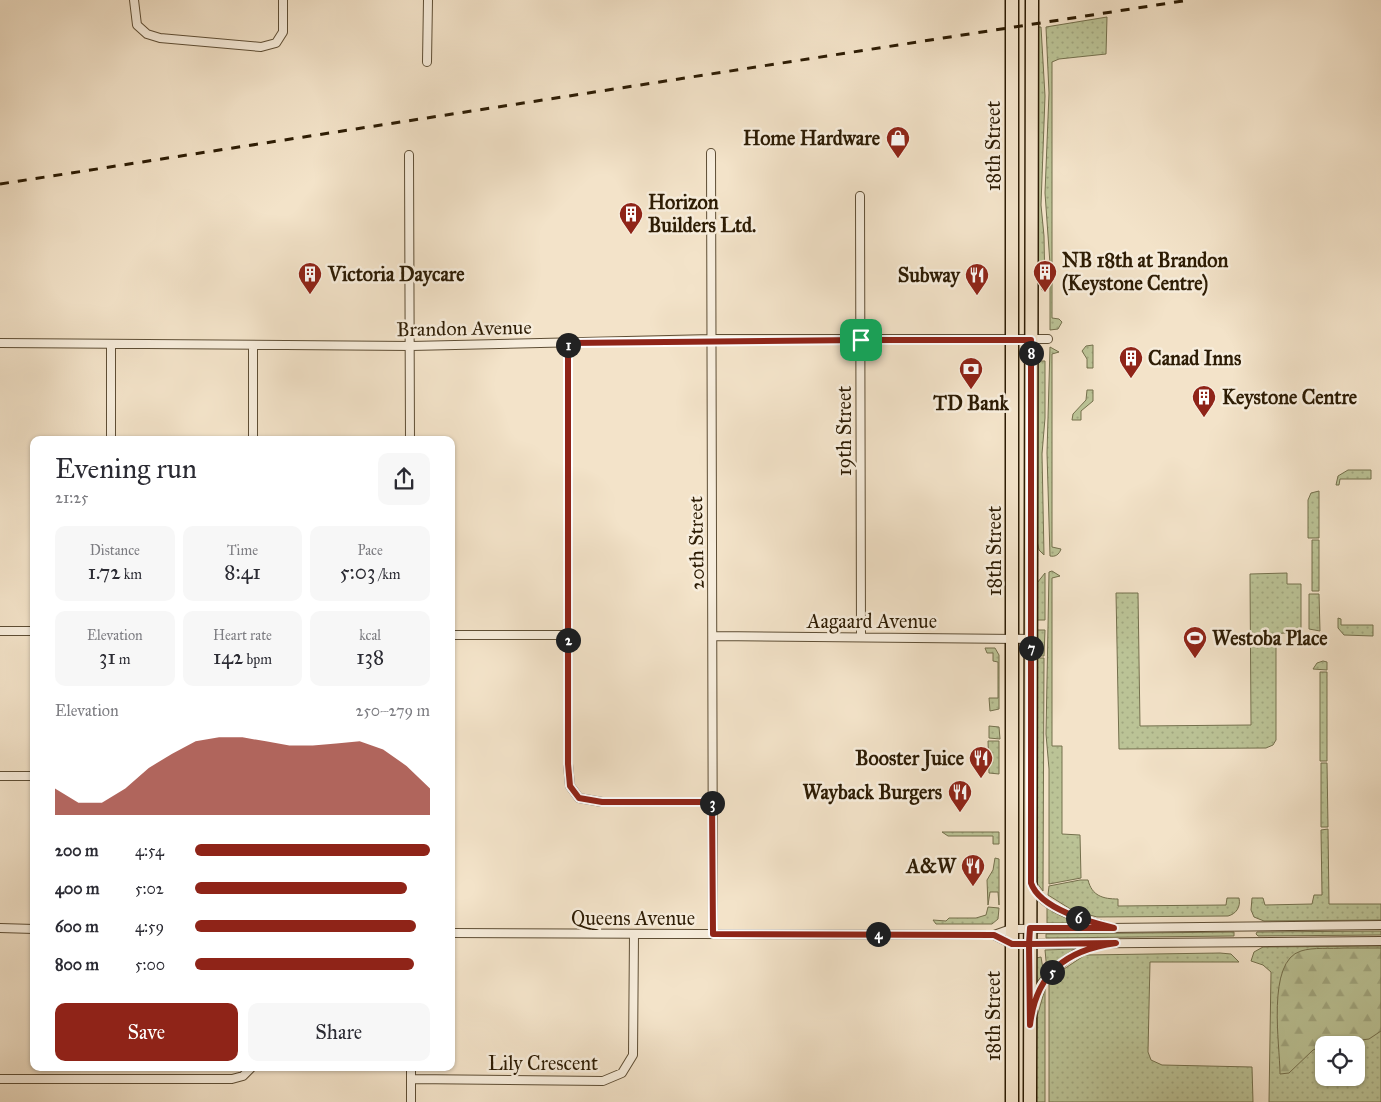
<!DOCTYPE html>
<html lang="en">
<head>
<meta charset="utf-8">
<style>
	body { margin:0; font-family:"IM FELL Great Primer",serif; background:#f7f7f7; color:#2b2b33; height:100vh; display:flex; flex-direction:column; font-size:19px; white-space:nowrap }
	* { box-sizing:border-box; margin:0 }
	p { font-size:16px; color:#7c7c81 }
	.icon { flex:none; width:28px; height:28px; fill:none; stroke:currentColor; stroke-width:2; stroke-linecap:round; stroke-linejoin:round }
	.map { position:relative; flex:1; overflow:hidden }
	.details { position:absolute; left:30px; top:436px; width:425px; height:635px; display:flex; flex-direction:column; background:#fff; border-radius:10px; box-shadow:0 1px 4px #0004 }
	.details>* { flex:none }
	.buttons { position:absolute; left:1315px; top:1036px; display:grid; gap:10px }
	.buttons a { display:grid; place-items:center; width:50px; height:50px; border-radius:10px; background:#fff; box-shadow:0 1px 4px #0004; font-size:25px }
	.pin { position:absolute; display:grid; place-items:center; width:42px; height:42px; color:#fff; margin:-21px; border-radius:10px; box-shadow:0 2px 8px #0006 }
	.km { position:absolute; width:25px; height:25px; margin:-12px; border-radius:50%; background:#222; color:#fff; font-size:14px; line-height:25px; text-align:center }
	.round { display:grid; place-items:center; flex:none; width:52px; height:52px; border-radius:10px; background:#f7f7f7 }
	.head { display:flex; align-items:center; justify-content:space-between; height:85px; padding:0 25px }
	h1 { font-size:28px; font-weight:600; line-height:38px }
	.stats { display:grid; grid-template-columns:repeat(3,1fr); gap:8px; height:85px; padding:5px 25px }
	.stats div { display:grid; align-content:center; border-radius:10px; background:#f7f7f7; text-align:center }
	.stats b { font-size:21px; font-weight:600 }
	.stats small { font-size:14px; font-weight:400 }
	.stats p { font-size:14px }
	.chart { height:140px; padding:10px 25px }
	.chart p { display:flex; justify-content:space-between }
	.chart svg { width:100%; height:90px; margin-top:5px; fill:#8f2418; opacity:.7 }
	.button { display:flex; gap:10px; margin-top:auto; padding:10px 25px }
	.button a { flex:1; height:58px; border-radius:10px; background:#8f2418; color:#fff; font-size:20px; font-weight:600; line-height:58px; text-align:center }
	.button a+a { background:#f7f7f7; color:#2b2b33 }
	ul { padding:0 25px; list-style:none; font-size:16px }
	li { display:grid; grid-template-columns:80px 60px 1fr; align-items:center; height:38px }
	li i { height:12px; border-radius:6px; background:#8f2418 }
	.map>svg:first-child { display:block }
	.grass { fill:url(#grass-dots); stroke:#74704d; fill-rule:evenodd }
	.forest { fill:url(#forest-firs); stroke:#74704d }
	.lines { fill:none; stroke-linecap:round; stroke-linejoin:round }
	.street-casing { stroke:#5e4e35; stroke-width:10 }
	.primary-casing { stroke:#2d1c04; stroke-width:15 }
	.street { stroke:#f7eddc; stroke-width:8 }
	.primary { stroke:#f3e3c9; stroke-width:12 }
	.rail { stroke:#2d1c04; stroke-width:3; stroke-dasharray:9 9; stroke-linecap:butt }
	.route-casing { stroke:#fff; stroke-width:10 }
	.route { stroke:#8f2418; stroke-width:6 }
	.labels { text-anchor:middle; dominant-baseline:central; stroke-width:5; stroke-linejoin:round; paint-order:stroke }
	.poi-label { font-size:20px; font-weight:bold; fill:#2d1c04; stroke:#f7eddc; text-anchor:start }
	.street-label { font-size:20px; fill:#2d1c04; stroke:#f7eddc }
</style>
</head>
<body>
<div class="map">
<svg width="1381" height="1102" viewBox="0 0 1381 1102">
	<defs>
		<pattern id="grass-dots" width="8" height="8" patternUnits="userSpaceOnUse" patternTransform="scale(1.25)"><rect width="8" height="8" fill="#bbc396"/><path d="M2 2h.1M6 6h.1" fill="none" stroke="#a1a780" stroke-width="1.8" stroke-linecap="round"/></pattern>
		<pattern id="forest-firs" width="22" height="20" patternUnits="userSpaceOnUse" patternTransform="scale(1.25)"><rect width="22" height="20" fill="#bbc396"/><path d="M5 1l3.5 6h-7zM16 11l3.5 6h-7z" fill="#a1a780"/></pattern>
	</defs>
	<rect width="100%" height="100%" fill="#f3e3c9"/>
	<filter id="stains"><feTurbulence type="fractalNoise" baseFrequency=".004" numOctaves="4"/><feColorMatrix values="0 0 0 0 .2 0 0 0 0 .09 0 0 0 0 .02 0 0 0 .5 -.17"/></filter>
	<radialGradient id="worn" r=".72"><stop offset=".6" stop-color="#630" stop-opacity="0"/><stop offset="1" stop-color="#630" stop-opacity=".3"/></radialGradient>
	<path class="grass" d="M 1107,17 L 1106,54 L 1059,59 L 1052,62 L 1052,318 L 1059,319 L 1062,322 L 1058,329 L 1050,330 L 1050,264 L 1045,193 L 1049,93 L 1046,27 Z
		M 1038,27 L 1041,27 L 1045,96 L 1041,205 L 1044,236 L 1045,290 L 1042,290 L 1037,260 Z
		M 1093,345 L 1093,368 L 1087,368 L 1087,359 L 1082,351 L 1086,346 Z
		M 1050,347 L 1059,352 L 1052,354 L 1052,547 L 1061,549 C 1059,555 1055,557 1050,556 L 1047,453 Z
		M 1037,361 L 1045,361 L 1045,418 L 1042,454 L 1044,555 L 1039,550 L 1037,541 Z
		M 1087,390 L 1093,390 L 1093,401 L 1081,411 L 1081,420 L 1072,420 L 1073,414 L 1086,400 Z
		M 1348,470 L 1371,470 L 1371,479 L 1340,479 L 1339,485 L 1336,485 L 1338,476 Z
		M 1319,491 L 1319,538 L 1308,538 L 1308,500 L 1311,493 Z
		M 1312,540 L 1319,540 L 1319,591 L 1312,591 Z
		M 1052,571 L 1060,576 L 1052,578 L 1052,746 L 1062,746 L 1062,834 L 1080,835 L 1081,878 L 1049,884 L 1049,769 L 1046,734 L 1049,572 Z
		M 1045,573 L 1045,620 L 1037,620 L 1037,583 Z
		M 1287,573 L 1287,584 L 1301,584 L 1301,631 L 1276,634 L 1276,740 L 1273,745 L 1266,748 L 1119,749 L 1116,593 L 1138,593 L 1140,726 L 1251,725 L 1250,574 Z
		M 1309,594 L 1319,594 L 1320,631 L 1309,629 Z
		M 1338,618 L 1341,619 L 1341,625 L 1373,625 L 1373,636 L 1344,635 L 1338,628 Z
		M 1037,630 L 1045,630 L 1044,656 L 1037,656 Z
		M 985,648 L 995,648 L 999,655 L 999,709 L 990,711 L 989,698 L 998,698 L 998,662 L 993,661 L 993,653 L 987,653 Z
		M 1037,658 L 1044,658 L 1043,891 L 1037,883 Z
		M 1323,661 L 1327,662 L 1327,670 L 1313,669 L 1317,663 Z
		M 1320,672 L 1327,672 L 1327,761 L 1320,761 Z
		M 989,726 L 999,727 L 1000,739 L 989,738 Z
		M 988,741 L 999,741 L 999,774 L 989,773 Z
		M 1321,763 L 1327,763 L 1328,827 L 1321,827 Z
		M 1328,829 L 1329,904 L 1381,904 L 1381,920 L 1264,921 L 1254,917 L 1251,910 L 1252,898 L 1263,898 L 1265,905 L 1312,904 L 1314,895 L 1322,895 L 1321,830 Z
		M 942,832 L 999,832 L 999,844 L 993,844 L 993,836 L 948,836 Z
		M 995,858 L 999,859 L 999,905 L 998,892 L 990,892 L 988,905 L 987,880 L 993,870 Z
		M 1080,880 L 1088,880 C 1092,896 1103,899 1118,899 L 1118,906 L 1226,905 L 1227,898 L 1239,898 C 1241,907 1236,914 1228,916 L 1097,917 L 1072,910 L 1048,895 L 1049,886 Z
		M 1047,905 L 1077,921 L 1077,923 L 1047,923 Z
		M 988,907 L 999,908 L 998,919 L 992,924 L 936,924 L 933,920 L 946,921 L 949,918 L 976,918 L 986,915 Z
		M 1381,931 L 1381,935 L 1258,936 L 1256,934 L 1257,932 Z
		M 1234,932 L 1234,936 L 1046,938 L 1046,934 Z
		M 1381,946 L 1381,1102 L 1269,1102 L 1271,972 L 1263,965 L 1251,961 L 1254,952 L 1263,947 ZM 1324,1045 L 1356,1045 L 1356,1078 L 1324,1078 Z
		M 1073,949 L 1074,951 L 1047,971 L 1045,950 Z
		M 1220,953 L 1231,954 L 1239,962 L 1150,962 L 1148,1052 L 1151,1060 L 1162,1065 L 1252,1067 L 1253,1102 L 1049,1102 L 1049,982 L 1058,973 L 1085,955 Z
		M 1041,957 L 1044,975 L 1037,984 L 1036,958 Z
		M 1045,989 L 1045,1102 L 1036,1102 L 1037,1017 Z"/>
	<path class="forest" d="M 1344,948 L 1381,948 L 1381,1031 L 1369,1039 L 1324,1045 L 1313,1050 L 1289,1073 L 1280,1074 C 1280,1045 1266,961 1301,951 C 1313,947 1331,949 1344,948 Z"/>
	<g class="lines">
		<g class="street-casing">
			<path id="street" d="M 134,0 L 137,25 L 147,34 L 160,38 L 261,47 L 276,43 L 283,32 L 283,0
				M 427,62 L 428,0
				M 711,153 L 713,934
				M 409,155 L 410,440
				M 860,196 L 861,637
				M 0,343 L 411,346 L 712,339 L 1048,339
				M 568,343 L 568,764 L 570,786 L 579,798 L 602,802 L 712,802
				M 111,344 L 111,440
				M 253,440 L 253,345
				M 0,631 L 34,631
				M 451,635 L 568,635
				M 713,636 L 1031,639
				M 0,776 L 34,776
				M 1031,884 C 1042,908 1079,919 1102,925
				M 0,928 L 34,929
				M 451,933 L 994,935 L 1011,929 L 1381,925
				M 994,935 L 1012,944 L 1381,941
				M 1033,1001 C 1041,975 1070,953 1095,946
				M 411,1068 L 411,1102
				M 0,1079 L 232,1079 L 243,1076 L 251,1068
				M 411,1079 L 603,1081 L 622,1073 L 633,1055 L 634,934"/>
		</g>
		<g class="primary-casing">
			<path id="primary" d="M 1012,0 L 1012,1102
				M 1030,1102 L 1032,0"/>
		</g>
		<use href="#street" class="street"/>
		<use href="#primary" class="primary"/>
		<path class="rail" d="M 0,184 L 1189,0"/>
	</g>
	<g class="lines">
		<g class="route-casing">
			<path id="route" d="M 861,340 L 568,343 L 568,764 L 570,786 L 579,798 L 602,802 L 712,802 L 713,934 L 994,935 L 1012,944 L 1029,944 L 1030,1025 C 1036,973 1066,950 1116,943 L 1029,944 L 1030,928 L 1114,928 C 1090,922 1040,909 1031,883 L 1031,340 L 861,340"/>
		</g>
		<use href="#route" class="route"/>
	</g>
	<defs>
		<g id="shop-pin" transform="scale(1.25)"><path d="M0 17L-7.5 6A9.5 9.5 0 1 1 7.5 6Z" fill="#8f2418" stroke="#f7eddc"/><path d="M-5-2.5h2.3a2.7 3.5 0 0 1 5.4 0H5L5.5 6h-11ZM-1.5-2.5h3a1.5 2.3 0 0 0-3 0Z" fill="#fff"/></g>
		<g id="building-pin" transform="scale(1.25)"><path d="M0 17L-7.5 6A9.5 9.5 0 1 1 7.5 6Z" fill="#8f2418" stroke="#f7eddc"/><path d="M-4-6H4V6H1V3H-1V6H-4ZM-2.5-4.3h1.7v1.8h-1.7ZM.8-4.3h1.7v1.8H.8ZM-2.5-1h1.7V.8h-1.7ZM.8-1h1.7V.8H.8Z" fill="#fff"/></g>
		<g id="restaurant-pin" transform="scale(1.25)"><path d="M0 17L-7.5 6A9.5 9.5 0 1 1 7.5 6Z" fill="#8f2418" stroke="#f7eddc"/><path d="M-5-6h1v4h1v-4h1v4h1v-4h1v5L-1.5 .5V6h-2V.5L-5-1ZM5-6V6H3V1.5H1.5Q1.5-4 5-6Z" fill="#fff"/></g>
		<g id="bank-pin" transform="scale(1.25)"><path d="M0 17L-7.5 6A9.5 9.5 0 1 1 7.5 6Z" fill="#8f2418" stroke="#f7eddc"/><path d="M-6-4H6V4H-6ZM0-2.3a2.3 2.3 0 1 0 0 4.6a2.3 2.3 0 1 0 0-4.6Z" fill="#fff"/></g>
		<g id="stadium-pin" transform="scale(1.25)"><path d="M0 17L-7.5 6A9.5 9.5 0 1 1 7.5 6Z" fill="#8f2418" stroke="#f7eddc"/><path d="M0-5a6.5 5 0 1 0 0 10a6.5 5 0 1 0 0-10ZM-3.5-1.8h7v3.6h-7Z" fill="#fff"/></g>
	</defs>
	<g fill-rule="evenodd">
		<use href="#shop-pin" x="898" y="138"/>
		<use href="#building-pin" x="631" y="214"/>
		<use href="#building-pin" x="1045" y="272"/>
		<use href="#building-pin" x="310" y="274"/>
		<use href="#restaurant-pin" x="977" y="275"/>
		<use href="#building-pin" x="1131" y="358"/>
		<use href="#bank-pin" x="971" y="369"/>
		<use href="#building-pin" x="1204" y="397"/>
		<use href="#stadium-pin" x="1195" y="638"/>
		<use href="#restaurant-pin" x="981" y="758"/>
		<use href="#restaurant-pin" x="960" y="792"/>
		<use href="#restaurant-pin" x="973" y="866"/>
	</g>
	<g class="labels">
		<g class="poi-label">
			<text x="880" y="138" text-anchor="end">Home Hardware</text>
			<text x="648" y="202">Horizon<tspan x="648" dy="23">Builders Ltd.</tspan></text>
			<text x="1062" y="260">NB 18th at Brandon<tspan x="1062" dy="23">(Keystone Centre)</tspan></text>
			<text x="328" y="274">Victoria Daycare</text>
			<text x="960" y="275" text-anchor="end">Subway</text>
			<text x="1148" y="358">Canad Inns</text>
			<text x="1222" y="397">Keystone Centre</text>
			<text x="971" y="403" text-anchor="middle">TD Bank</text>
			<text x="1212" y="638">Westoba Place</text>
			<text x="964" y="758" text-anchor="end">Booster Juice</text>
			<text x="942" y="792" text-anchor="end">Wayback Burgers</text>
			<text x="956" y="866" text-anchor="end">A&amp;W</text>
		</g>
		<g class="street-label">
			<text transform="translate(993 146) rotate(-90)">18th Street</text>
			<text transform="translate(464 328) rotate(-1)">Brandon Avenue</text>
			<text transform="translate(844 431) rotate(-90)">19th Street</text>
			<text transform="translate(696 543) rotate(-91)">20th Street</text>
			<text transform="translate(994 551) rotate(-90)">18th Street</text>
			<text x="872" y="621">Aagaard Avenue</text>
			<text x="633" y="918">Queens Avenue</text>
			<text transform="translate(993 1016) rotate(-90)">18th Street</text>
			<text x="543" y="1063">Lily Crescent</text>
		</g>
	</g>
	<rect width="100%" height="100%" filter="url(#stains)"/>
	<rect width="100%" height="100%" fill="url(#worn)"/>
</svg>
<div class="buttons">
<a><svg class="icon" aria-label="locate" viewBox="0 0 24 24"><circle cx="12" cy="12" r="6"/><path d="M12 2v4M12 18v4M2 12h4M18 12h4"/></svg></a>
</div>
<div class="pin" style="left:861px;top:340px;background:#1e9e55"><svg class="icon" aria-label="arrive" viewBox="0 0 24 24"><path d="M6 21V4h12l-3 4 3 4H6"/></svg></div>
<b class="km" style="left:568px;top:345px">1</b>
<b class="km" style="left:568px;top:640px">2</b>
<b class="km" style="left:712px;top:803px">3</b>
<b class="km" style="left:878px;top:934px">4</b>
<b class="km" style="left:1052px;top:972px">5</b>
<b class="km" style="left:1078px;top:918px">6</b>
<b class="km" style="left:1031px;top:648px">7</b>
<b class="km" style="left:1031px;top:353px">8</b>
<section class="details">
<div class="head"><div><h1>Evening run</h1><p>21:25</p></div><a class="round"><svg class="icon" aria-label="share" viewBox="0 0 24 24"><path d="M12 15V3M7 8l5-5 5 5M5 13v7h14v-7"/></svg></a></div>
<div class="stats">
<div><p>Distance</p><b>1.72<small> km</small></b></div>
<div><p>Time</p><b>8:41</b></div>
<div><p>Pace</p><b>5:03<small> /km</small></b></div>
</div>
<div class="stats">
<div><p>Elevation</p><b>31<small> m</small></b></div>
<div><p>Heart rate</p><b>142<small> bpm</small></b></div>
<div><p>kcal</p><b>138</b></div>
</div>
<div class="chart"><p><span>Elevation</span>250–279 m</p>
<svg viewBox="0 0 160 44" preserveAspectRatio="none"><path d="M0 44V31L10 38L20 38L30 31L40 21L50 14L60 8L70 6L80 6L90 8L100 10L110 10L120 9L130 8L140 12L150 20L160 31V44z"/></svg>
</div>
<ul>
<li><b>200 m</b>4:54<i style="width:100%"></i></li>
<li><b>400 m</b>5:02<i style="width:90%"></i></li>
<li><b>600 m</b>4:59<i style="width:94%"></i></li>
<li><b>800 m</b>5:00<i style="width:93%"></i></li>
</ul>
<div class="button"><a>Save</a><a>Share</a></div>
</section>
</div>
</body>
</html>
